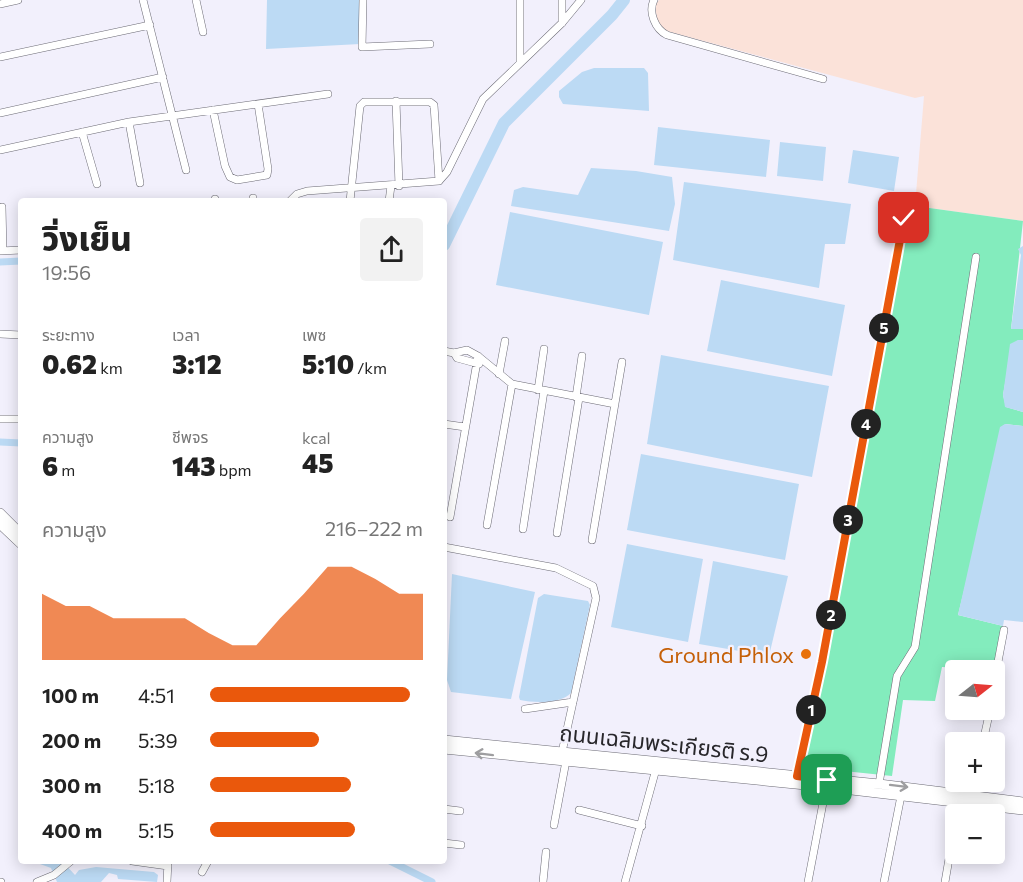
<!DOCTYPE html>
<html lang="th">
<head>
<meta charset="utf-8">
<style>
	body { margin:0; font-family:Commissioner,"Noto Sans Thai",sans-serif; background:#f2f2f2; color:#222; height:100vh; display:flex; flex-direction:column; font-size:22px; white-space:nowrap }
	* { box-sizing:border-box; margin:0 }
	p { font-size:20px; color:#767676 }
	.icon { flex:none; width:33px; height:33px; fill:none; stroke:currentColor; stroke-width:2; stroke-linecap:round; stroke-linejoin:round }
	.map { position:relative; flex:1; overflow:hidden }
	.panel { position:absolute; left:18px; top:198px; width:429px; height:666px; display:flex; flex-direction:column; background:#fff; border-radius:6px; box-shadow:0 3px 15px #0003 }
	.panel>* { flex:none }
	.needle { width:39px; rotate:73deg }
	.buttons { position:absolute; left:945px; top:660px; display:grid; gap:12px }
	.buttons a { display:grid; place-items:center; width:60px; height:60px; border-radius:6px; background:#fff; box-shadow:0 3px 15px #0003; font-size:30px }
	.pin { position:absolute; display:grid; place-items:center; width:51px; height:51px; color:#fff; margin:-26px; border-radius:12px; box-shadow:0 3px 9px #0006 }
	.km { position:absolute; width:30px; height:30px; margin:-15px; border-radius:50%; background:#222; color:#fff; font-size:16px; line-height:30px; text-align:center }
	.round { display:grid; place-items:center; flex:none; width:63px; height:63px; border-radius:6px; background:#f2f2f2 }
	.overview { display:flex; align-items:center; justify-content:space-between; height:102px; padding:0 24px }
	h1 { font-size:33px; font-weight:800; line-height:45px }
	.figures { display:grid; grid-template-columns:repeat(3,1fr); gap:9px; height:102px; padding:6px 24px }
	.figures div { display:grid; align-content:center }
	.figures b { font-size:26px; font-weight:800 }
	.figures small { font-size:16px; font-weight:400 }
	.figures p { font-size:16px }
	.chart { height:168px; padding:12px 24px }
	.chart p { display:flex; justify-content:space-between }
	.chart svg { width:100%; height:108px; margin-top:6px; fill:#ea580c; opacity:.7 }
	ul { padding:0 24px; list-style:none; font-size:20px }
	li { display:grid; grid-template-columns:96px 72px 1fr; align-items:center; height:45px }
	li i { height:15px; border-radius:8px; background:#ea580c }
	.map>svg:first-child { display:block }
	.industrial { fill:#fbe2d9 }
	.green { fill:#83ecbd }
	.water { fill:#bcdaf4 }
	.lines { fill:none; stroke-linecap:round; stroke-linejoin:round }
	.canal { stroke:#bcdaf4; stroke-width:7 }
	.river { stroke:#bcdaf4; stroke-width:12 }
	.minor-casing { stroke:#6c6b75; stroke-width:8 }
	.secondary-casing { stroke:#6c6b75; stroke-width:10 }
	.minor { stroke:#fff; stroke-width:7 }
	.secondary { stroke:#fff; stroke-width:9 }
	.oneway { stroke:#9e9ea0 }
	.route-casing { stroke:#fff; stroke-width:12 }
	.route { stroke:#ea580c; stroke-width:8 }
	.food-dot { fill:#e8710a; stroke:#f2f0fc; stroke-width:2 }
	.labels { text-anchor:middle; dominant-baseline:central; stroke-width:4.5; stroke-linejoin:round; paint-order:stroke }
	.food-label { font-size:22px; fill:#c56008; stroke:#f2f0fc; text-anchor:end }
	.street-label { font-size:22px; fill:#28272b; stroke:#f2f0fc }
</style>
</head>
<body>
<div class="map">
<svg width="1023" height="882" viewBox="0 0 1023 882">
	<rect width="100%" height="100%" fill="#f2f0fc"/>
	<path class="industrial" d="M 659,0 L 1023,0 L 1023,221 L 915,206 L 924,96 L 915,98 L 663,30 L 657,19 L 655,5 Z"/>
	<path class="green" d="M 915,206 L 1023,221 L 1011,329 L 1023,329 L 1023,340 L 1018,340 L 1006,378 L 1003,395 L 1006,407 L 1023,412 L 1023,426 L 1005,424 L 958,615 L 1003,626 L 993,670 L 942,667 L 935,701 L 903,700 L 892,776 L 844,771 L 803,770 L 909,213 Z"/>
	<path class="water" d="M 267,0 L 360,0 L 360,44 L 266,49 Z
		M 594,68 L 644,68 L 648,73 L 649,111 L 563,104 L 559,97 L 559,91 L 582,72 Z
		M 658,127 L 770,140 L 766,177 L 654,165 Z
		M 780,142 L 826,147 L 823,181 L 777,176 Z
		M 853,150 L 899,157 L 894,191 L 848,183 Z
		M 591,168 L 636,171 L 672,177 L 675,204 L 669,231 L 511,206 L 514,190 L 523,187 L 578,195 Z
		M 684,182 L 851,204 L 845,244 L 825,244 L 819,288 L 673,260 Z
		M 510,212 L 663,242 L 649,315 L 496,285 Z
		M 1023,246 L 1023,329 L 1011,329 L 1021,255 L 1018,249 Z
		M 721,280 L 845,305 L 832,376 L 707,351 Z
		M 1018,340 L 1023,340 L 1023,412 L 1005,407 L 1003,395 L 1010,344 Z
		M 661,355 L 829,386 L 812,477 L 647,444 Z
		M 1005,424 L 1023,426 L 1023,622 L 1004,620 L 1003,626 L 958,615 L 1000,427 Z
		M 641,454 L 799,484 L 785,560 L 627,530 Z
		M 627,544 L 703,559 L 688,642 L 611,627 Z
		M 713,561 L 788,576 L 769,656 L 699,644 Z
		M 452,574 L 535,592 L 511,699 L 451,692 L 447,680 Z
		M 544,594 L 588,601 L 590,605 L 571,693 C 561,704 534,703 520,700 L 519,697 L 538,598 Z
		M 40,861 L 62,861 L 75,875 L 79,870 L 96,867 L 154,872 L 158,875 L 157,882 L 118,879 L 117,875 L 109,873 L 101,882 L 57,882 L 51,868 L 40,864 Z"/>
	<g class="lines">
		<path class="canal" d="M 0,262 L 21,261
			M 0,442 L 21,443
			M 390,861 L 432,882"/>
		<path class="river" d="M 444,245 L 504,123 L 612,15 L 624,0"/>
		<g class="minor-casing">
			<path id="minor" d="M 143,0 L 186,170
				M 196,0 L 203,32
				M 363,0 L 362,47 L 430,44
				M 520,0 L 520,61
				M 654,0 C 648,12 655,29 667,35 L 823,79
				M 0,4 L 18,0
				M 562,23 L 562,0
				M 0,57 L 150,25
				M 396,101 L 399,186
				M 213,110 L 225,166 L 230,177 L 237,180 L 267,175 L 268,169 L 258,104
				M 0,113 L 163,77
				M 129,122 L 140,183
				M 82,132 L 97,184
				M 0,150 L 129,122 L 328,94
				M 253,198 L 253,201
				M 215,199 L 215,201
				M 290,201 L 297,194 L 307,191 L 439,181 L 447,172 L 483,99 L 562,23 L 581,0
				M 350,201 L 360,106 L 364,102 L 430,102 L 434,105 L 439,181
				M 389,201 L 391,186
				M 2,207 L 3,251
				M 0,251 L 21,250
				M 0,334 L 21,335
				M 444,351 L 454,353 L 467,350 L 478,356 L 512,384 L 615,404
				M 454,353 L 457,358 L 479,364
				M 499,374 L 505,341
				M 538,390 L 544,349
				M 576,397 L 582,356
				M 0,419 L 21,419
				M 444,424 L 465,427
				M 450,517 L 478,356
				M 487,525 L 512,384
				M 523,529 L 544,391
				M 557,533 L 579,398
				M 592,540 L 622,362
				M 444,547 L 556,568 L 593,586 L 596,598 L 562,752
				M 994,683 L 1004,630
				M 525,709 L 573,702
				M 983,742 L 990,710
				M 797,776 L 822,662 L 905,210
				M 879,784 L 897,676 L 915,647 L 976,257
				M 972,795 L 975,782
				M 444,809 L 460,811
				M 579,810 L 642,826
				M 554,825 L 566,761
				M 444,843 L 461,845
				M 132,861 L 168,866
				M 202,872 L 208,861
				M 0,882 L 1,882
				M 37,882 L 54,875 L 71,861
				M 167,882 L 168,861
				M 543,882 L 546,852
				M 625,882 L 656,769
				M 808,882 L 826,787
				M 884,882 L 901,796
				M 945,882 L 956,818"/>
		</g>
		<g class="secondary-casing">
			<path id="secondary" d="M 0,513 L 21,534
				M 0,524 L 21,544
				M 444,740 L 879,784 L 1023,802
				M 444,749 L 826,787 L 1023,810"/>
		</g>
		<use href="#minor" class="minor"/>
		<use href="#secondary" class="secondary"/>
	</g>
	<defs><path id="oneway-shaft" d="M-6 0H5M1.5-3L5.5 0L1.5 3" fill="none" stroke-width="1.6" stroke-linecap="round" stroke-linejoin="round" transform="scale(1.5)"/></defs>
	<g class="oneway">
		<use href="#oneway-shaft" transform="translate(484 754) rotate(-173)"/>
		<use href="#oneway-shaft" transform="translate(899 786) rotate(7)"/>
	</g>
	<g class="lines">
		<g class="route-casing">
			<path id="route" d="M 827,780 L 797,776 L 822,662 L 904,218"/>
		</g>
		<use href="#route" class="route"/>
	</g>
	<circle class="food-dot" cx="806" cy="654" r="6"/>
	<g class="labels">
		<g class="food-label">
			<text x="794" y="654">Ground Phlox</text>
		</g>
		<g class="street-label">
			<text transform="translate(664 743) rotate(6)">ถนนเฉลิมพระเกียรติ ร.9</text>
		</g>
	</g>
</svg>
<div class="buttons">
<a><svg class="needle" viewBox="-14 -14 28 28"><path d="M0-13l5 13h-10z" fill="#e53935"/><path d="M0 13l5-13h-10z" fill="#767676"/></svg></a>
<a>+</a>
<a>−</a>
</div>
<div class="pin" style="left:827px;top:780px;background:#1e9e55"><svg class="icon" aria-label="arrive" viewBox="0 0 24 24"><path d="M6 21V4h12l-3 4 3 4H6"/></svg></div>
<div class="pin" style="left:904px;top:218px;background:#d93025"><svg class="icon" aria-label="check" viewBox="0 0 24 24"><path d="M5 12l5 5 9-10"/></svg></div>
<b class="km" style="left:811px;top:710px">1</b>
<b class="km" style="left:831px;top:615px">2</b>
<b class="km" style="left:848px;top:520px">3</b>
<b class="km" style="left:866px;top:424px">4</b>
<b class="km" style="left:884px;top:328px">5</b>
<section class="panel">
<div class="overview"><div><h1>วิ่งเย็น</h1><p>19:56</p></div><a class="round"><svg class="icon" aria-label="share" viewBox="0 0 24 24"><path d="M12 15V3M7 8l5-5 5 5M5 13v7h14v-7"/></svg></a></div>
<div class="figures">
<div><p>ระยะทาง</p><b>0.62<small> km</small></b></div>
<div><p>เวลา</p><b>3:12</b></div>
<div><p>เพซ</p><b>5:10<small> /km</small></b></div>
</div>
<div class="figures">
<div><p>ความสูง</p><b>6<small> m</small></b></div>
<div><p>ชีพจร</p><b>143<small> bpm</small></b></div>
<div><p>kcal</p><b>45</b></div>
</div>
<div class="chart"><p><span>ความสูง</span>216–222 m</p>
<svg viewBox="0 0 160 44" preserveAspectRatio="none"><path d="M0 44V17L10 22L20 22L30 27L40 27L50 27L60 27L70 33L80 38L90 38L100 27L110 17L120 6L130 6L140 11L150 17L160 17V44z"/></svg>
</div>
<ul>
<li><b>100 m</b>4:51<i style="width:94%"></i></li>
<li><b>200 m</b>5:39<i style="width:51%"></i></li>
<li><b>300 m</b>5:18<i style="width:66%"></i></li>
<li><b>400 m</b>5:15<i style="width:68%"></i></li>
</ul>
</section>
</div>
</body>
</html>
